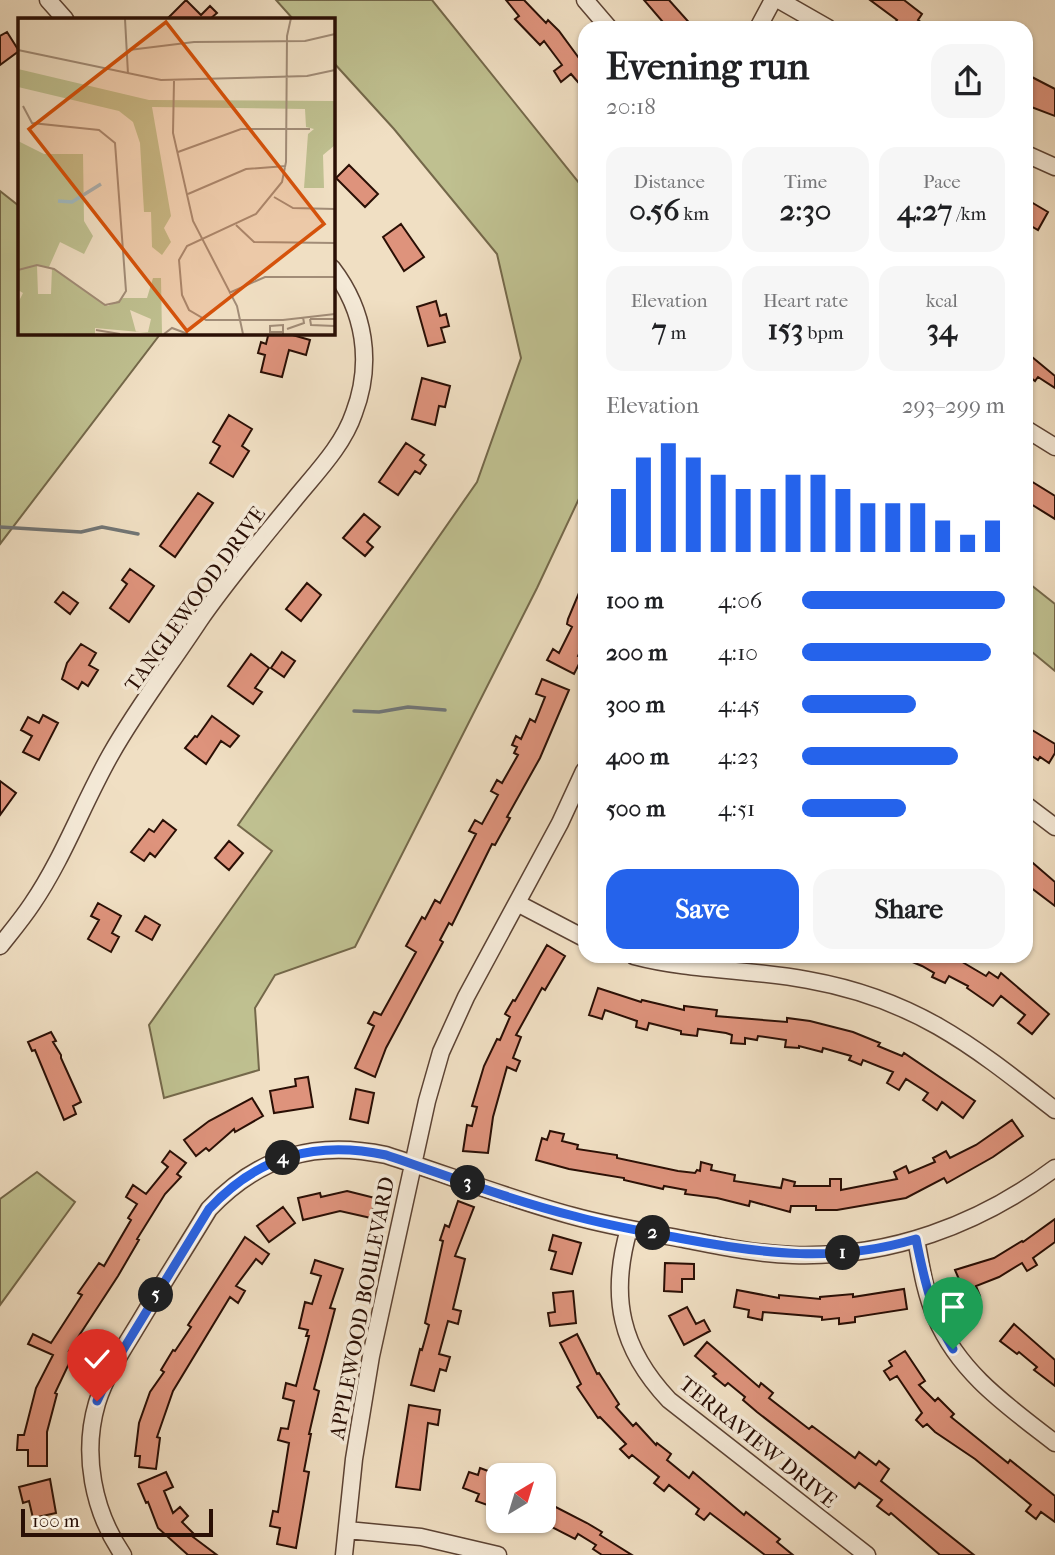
<!DOCTYPE html>
<html lang="en">
<head>
<meta charset="utf-8">
<style>
	body { margin:0; font-family:"IM FELL French Canon",serif; background:#f6f6f6; color:#202124; height:100vh; display:flex; flex-direction:column; font-size:26px; white-space:nowrap }
	* { box-sizing:border-box; margin:0 }
	p { font-size:23px; color:#757577 }
	.icon { flex:none; width:38px; height:38px; fill:none; stroke:currentColor; stroke-width:2; stroke-linecap:round; stroke-linejoin:round }
	.map { position:relative; flex:1; overflow:hidden }
	.details { position:absolute; left:578px; top:21px; width:455px; height:942px; display:flex; flex-direction:column; background:#fff; border-radius:21px; box-shadow:0 2px 5px #0004 }
	.details>* { flex:none }
	.needle { width:46px; rotate:38deg }
	.fabs { position:absolute; left:486px; top:1463px; display:grid; gap:14px }
	.fabs a { display:grid; place-items:center; width:70px; height:70px; border-radius:14px; background:#fff; box-shadow:0 2px 5px #0004; font-size:35px }
	.scale { position:absolute; left:21px; bottom:18px; width:192px; box-sizing:border-box; padding-left:7px; border:4px solid #2a0f05; border-top:0; font-size:19px; line-height:24px; white-space:nowrap; color:#2a0f05; -webkit-text-stroke:5px #f5ead8; paint-order:stroke }
	.pin { position:absolute; display:grid; place-items:center; width:60px; height:60px; color:#fff; margin:-72px -30px; border-radius:50% 50% 50% 0; rotate:-45deg; box-shadow:0 0 7px #0007 }
	.pin .icon { rotate:45deg }
	.km { position:absolute; width:35px; height:35px; margin:-18px; border-radius:50%; background:#222; color:#fff; font-size:19px; line-height:35px; text-align:center }
	.round { display:grid; place-items:center; flex:none; width:74px; height:74px; border-radius:21px; background:#f6f6f6 }
	.overview { display:flex; align-items:center; justify-content:space-between; height:119px; padding:0 28px }
	h1 { font-size:38px; font-weight:800; line-height:52px }
	.metrics { display:grid; grid-template-columns:repeat(3,1fr); gap:10px; height:119px; padding:7px 28px }
	.metrics div { display:grid; align-content:center; border-radius:18px; background:#f6f6f6; text-align:center }
	.metrics b { font-size:30px; font-weight:800 }
	.metrics small { font-size:19px; font-weight:400 }
	.metrics p { font-size:19px }
	.chart { height:196px; padding:14px 28px }
	.chart p { display:flex; justify-content:space-between }
	.chart svg { width:100%; height:126px; margin-top:7px; stroke:#2563eb; stroke-width:6 }
	.button { display:flex; gap:14px; margin-top:auto; padding:14px 28px }
	.button a { flex:1; height:80px; border-radius:21px; background:#2563eb; color:#fff; font-size:28px; font-weight:800; line-height:80px; text-align:center }
	.button a+a { background:#f6f6f6; color:#202124 }
	ul { padding:0 28px; list-style:none; font-size:23px }
	li { display:grid; grid-template-columns:112px 84px 1fr; align-items:center; height:52px }
	li i { height:18px; border-radius:9px; background:#2563eb }
	.map>svg:first-child { display:block }
	.green { fill:#bfc090; stroke:#74684a; stroke-width:2 }
	.lines { fill:none; stroke-linecap:round; stroke-linejoin:round }
	.stream { stroke:#717575; stroke-width:3.5 }
	.building { fill:#de937c; stroke:#2a0f05; stroke-width:2 }
	.minor-casing { stroke:#5c4334; stroke-width:19 }
	.minor { stroke:#f5ead8; stroke-width:16 }
	.route-casing { stroke:#fff; stroke-width:14 }
	.route { stroke:#2563eb; stroke-width:9 }
	.labels { text-anchor:middle; dominant-baseline:central; stroke-width:7; stroke-linejoin:round; paint-order:stroke }
	.street-label { font-size:21px; fill:#2a0f05; stroke:#f5ead8 }
	.inset-river { fill:none; stroke:#a1b9bf; stroke-width:3.5 }
	.inset-road { fill:none; stroke:#a18c77; stroke-width:2 }
	.view { fill:#d5520b; fill-opacity:0.15; stroke:#d5520b; stroke-width:3.5 }
	.inset-edge { fill:none; stroke:#2a0f05; stroke-width:3.5 }
</style>
</head>
<body>
<div class="map">
<svg width="1055" height="1555" viewBox="0 0 1055 1555">
	<rect width="100%" height="100%" fill="#f0dfc3"/>
	<filter id="stains"><feTurbulence type="fractalNoise" baseFrequency=".00286" numOctaves="4"/><feColorMatrix values="0 0 0 0 .2 0 0 0 0 .09 0 0 0 0 .02 0 0 0 .5 -.17"/></filter>
	<radialGradient id="worn" r=".72"><stop offset=".6" stop-color="#630" stop-opacity="0"/><stop offset="1" stop-color="#630" stop-opacity=".3"/></radialGradient>
	<path class="green" d="M 276,0 L 432,0 L 584,189 L 584,488 L 537,588 L 355,947 L 275,975 L 255,1008 L 259,1070 L 164,1098 L 149,1025 L 272,851 L 238,825 L 477,482 L 521,358 L 497,254 L 394,129 L 333,62 L 332,19 L 293,19 Z
		M 0,191 L 19,206 L 19,332 L 161,333 L 0,544 Z
		M 1026,581 L 1055,604 L 1055,671 L 1026,647 Z
		M 37,1172 L 75,1202 L 0,1305 L 0,1199 Z"/>
	<g class="lines">
		<path class="stream" d="M 0,527 L 81,532 L 102,527 L 138,534
			M 354,711 L 379,712 L 408,707 L 445,710"/>
	</g>
	<path class="building" d="M 186,0 L 201,15 L 210,6 L 217,13 L 210,19 L 167,19 Z
		M 506,0 L 524,0 L 546,23 L 548,20 L 559,31 L 584,65 L 584,89 L 571,74 L 561,82 L 554,71 L 562,65 L 544,41 L 540,45 L 515,19 L 519,16 Z
		M 644,0 L 669,0 L 694,28 L 668,28 Z
		M 870,0 L 904,0 L 922,14 L 918,20 L 929,28 L 900,28 L 894,24 L 897,20 Z
		M 7,32 L 19,51 L 0,65 L 0,36 Z
		M 1026,74 L 1055,89 L 1055,116 L 1026,105 Z
		M 349,165 L 378,194 L 365,207 L 336,178 Z
		M 1026,199 L 1048,212 L 1038,230 L 1026,223 Z
		M 401,224 L 424,257 L 404,271 L 383,237 Z
		M 436,301 L 440,316 L 446,314 L 449,326 L 441,328 L 445,342 L 428,346 L 417,307 Z
		M 269,332 L 282,332 L 310,340 L 306,355 L 289,350 L 282,377 L 261,372 L 265,355 L 258,353 L 261,342 L 266,344 Z
		M 1026,352 L 1055,376 L 1055,388 L 1038,377 L 1035,381 L 1026,374 Z
		M 422,378 L 450,386 L 445,407 L 439,406 L 435,425 L 412,419 Z
		M 229,415 L 252,429 L 242,446 L 249,451 L 233,477 L 210,463 L 220,446 L 213,442 Z
		M 406,443 L 424,455 L 420,460 L 426,465 L 420,474 L 415,471 L 398,495 L 379,482 Z
		M 1026,478 L 1055,496 L 1055,519 L 1026,501 Z
		M 198,493 L 213,503 L 175,557 L 160,546 Z
		M 364,514 L 380,527 L 367,542 L 373,547 L 365,556 L 343,538 Z
		M 130,569 L 154,586 L 129,622 L 110,608 L 127,584 L 122,580 Z
		M 584,581 L 584,643 L 578,656 L 582,658 L 574,674 L 547,660 L 553,649 L 559,653 L 572,627 L 567,624 L 568,619 Z
		M 307,583 L 321,595 L 301,621 L 286,609 Z
		M 63,592 L 78,603 L 70,614 L 55,602 Z
		M 81,644 L 96,653 L 89,665 L 98,670 L 88,686 L 82,682 L 78,689 L 62,679 L 67,663 Z
		M 282,652 L 295,661 L 284,677 L 271,668 Z
		M 251,654 L 269,668 L 255,688 L 262,692 L 253,704 L 228,686 Z
		M 542,679 L 569,690 L 540,758 L 507,817 L 510,818 L 495,845 L 492,844 L 452,925 L 449,923 L 440,940 L 443,942 L 386,1048 L 375,1077 L 355,1068 L 374,1026 L 368,1023 L 374,1012 L 381,1015 L 416,952 L 406,946 L 422,917 L 425,919 L 435,900 L 440,903 L 476,834 L 469,831 L 475,820 L 482,824 L 498,795 L 491,791 L 497,780 L 502,783 L 518,755 L 514,753 L 517,747 L 512,745 L 516,736 L 521,739 L 530,719 L 535,722 L 545,697 L 536,694 Z
		M 43,715 L 58,723 L 39,760 L 23,752 L 32,736 L 21,730 L 28,717 L 39,723 Z
		M 212,716 L 239,736 L 230,747 L 221,741 L 206,764 L 185,748 L 195,736 L 197,737 Z
		M 1032,730 L 1055,744 L 1055,753 L 1049,763 L 1040,757 L 1038,760 L 1026,752 L 1026,741 Z
		M 0,781 L 16,793 L 0,815 Z
		M 163,820 L 176,830 L 155,857 L 150,853 L 144,861 L 131,852 L 149,829 L 154,832 Z
		M 229,841 L 243,853 L 229,870 L 215,858 Z
		M 1026,857 L 1055,882 L 1055,906 L 1026,884 Z
		M 98,903 L 121,916 L 112,933 L 119,937 L 111,952 L 88,939 L 99,920 L 91,916 Z
		M 145,916 L 160,925 L 152,940 L 136,931 Z
		M 547,945 L 565,956 L 545,990 L 542,988 L 516,1035 L 521,1037 L 513,1058 L 520,1061 L 516,1071 L 507,1067 L 493,1117 L 488,1153 L 463,1151 L 467,1125 L 472,1126 L 477,1107 L 472,1106 L 484,1066 L 497,1039 L 500,1040 L 510,1017 L 505,1014 L 513,1000 L 515,1001 Z
		M 898,956 L 952,956 L 986,976 L 989,972 L 998,978 L 1001,973 L 1049,1014 L 1032,1034 L 1018,1023 L 1025,1015 L 1001,996 L 993,1006 L 967,988 L 968,986 L 949,976 L 945,983 L 932,977 L 934,973 L 922,966 Z
		M 598,988 L 641,1002 L 642,1000 L 684,1010 L 684,1006 L 717,1010 L 716,1016 L 787,1022 L 787,1018 L 810,1021 L 853,1032 L 880,1043 L 878,1046 L 902,1056 L 904,1053 L 975,1101 L 963,1118 L 942,1102 L 937,1110 L 923,1100 L 928,1093 L 906,1079 L 899,1090 L 887,1083 L 893,1072 L 863,1060 L 861,1065 L 849,1060 L 851,1056 L 823,1048 L 822,1052 L 799,1046 L 799,1048 L 785,1047 L 786,1040 L 758,1036 L 757,1040 L 745,1038 L 745,1044 L 731,1043 L 732,1035 L 726,1033 L 698,1029 L 697,1036 L 681,1034 L 681,1031 L 649,1023 L 647,1030 L 636,1027 L 637,1021 L 605,1010 L 602,1019 L 589,1015 Z
		M 51,1032 L 56,1041 L 53,1042 L 61,1055 L 61,1058 L 81,1102 L 73,1106 L 76,1114 L 64,1120 L 35,1050 L 32,1051 L 28,1042 Z
		M 308,1077 L 313,1107 L 274,1113 L 270,1091 L 296,1086 L 295,1079 Z
		M 356,1089 L 374,1093 L 368,1123 L 350,1119 Z
		M 252,1098 L 263,1116 L 235,1132 L 234,1129 L 209,1151 L 206,1148 L 196,1156 L 184,1140 L 209,1121 Z
		M 1012,1120 L 1023,1136 L 993,1157 L 947,1183 L 944,1178 L 906,1198 L 837,1210 L 816,1210 L 816,1206 L 791,1206 L 790,1212 L 750,1201 L 749,1206 L 717,1198 L 685,1194 L 686,1190 L 664,1186 L 663,1189 L 624,1180 L 624,1178 L 569,1169 L 536,1160 L 542,1138 L 547,1140 L 550,1131 L 564,1134 L 562,1141 L 578,1145 L 577,1149 L 617,1155 L 617,1158 L 678,1171 L 695,1173 L 697,1170 L 700,1171 L 701,1162 L 712,1165 L 711,1170 L 735,1175 L 734,1181 L 781,1188 L 783,1179 L 795,1182 L 794,1186 L 830,1186 L 830,1179 L 841,1179 L 841,1190 L 897,1179 L 894,1172 L 906,1166 L 909,1173 L 935,1162 L 933,1158 L 946,1151 L 950,1158 L 976,1145 Z
		M 170,1151 L 186,1163 L 177,1174 L 181,1177 L 165,1194 L 137,1239 L 139,1240 L 118,1276 L 69,1351 L 74,1353 L 55,1393 L 57,1394 L 47,1432 L 47,1466 L 28,1466 L 28,1450 L 17,1450 L 18,1435 L 24,1435 L 36,1388 L 53,1355 L 28,1344 L 33,1334 L 51,1343 L 82,1295 L 78,1293 L 99,1263 L 104,1266 L 131,1220 L 128,1218 L 137,1204 L 126,1197 L 133,1185 L 146,1194 L 168,1167 L 162,1162 Z
		M 347,1191 L 375,1198 L 371,1218 L 340,1211 L 303,1220 L 298,1198 L 320,1193 L 321,1197 Z
		M 458,1201 L 474,1207 L 455,1256 L 465,1259 L 453,1309 L 461,1311 L 458,1324 L 448,1321 L 439,1354 L 450,1357 L 446,1371 L 440,1369 L 434,1391 L 411,1385 L 420,1349 L 422,1350 L 429,1325 L 425,1323 L 443,1241 L 440,1240 L 445,1225 L 449,1227 Z
		M 283,1207 L 295,1223 L 269,1242 L 257,1226 Z
		M 1055,1219 L 1055,1242 L 1033,1258 L 1037,1265 L 1027,1271 L 1022,1263 L 999,1277 L 976,1286 L 980,1296 L 970,1300 L 966,1290 L 964,1291 L 955,1270 L 994,1258 L 1022,1241 L 1023,1242 Z
		M 553,1235 L 581,1243 L 572,1274 L 551,1269 L 556,1252 L 549,1250 Z
		M 245,1237 L 269,1254 L 262,1264 L 256,1259 L 236,1286 L 245,1291 L 238,1303 L 230,1297 L 173,1391 L 157,1437 L 160,1438 L 156,1469 L 139,1467 L 140,1456 L 135,1456 L 139,1423 L 150,1392 L 164,1372 L 161,1370 L 173,1350 L 175,1351 L 191,1327 L 188,1325 Z
		M 315,1260 L 343,1269 L 330,1308 L 335,1309 L 314,1389 L 319,1391 L 309,1434 L 311,1434 L 304,1471 L 309,1472 L 296,1548 L 277,1544 L 280,1528 L 270,1526 L 273,1511 L 278,1512 L 289,1443 L 278,1440 L 281,1428 L 288,1429 L 294,1401 L 283,1398 L 286,1383 L 296,1386 L 309,1336 L 306,1336 L 308,1330 L 299,1328 L 305,1302 L 312,1304 L 321,1276 L 311,1273 Z
		M 665,1263 L 694,1264 L 694,1279 L 682,1279 L 682,1292 L 664,1291 Z
		M 904,1289 L 907,1309 L 855,1317 L 855,1322 L 839,1324 L 839,1318 L 822,1320 L 822,1317 L 763,1312 L 762,1320 L 748,1317 L 749,1310 L 734,1307 L 737,1290 L 779,1298 L 779,1295 L 820,1299 L 820,1297 L 853,1294 L 853,1297 Z
		M 573,1291 L 576,1323 L 550,1326 L 548,1313 L 555,1312 L 553,1293 Z
		M 687,1307 L 696,1324 L 704,1320 L 710,1331 L 684,1345 L 669,1316 Z
		M 1014,1324 L 1055,1360 L 1055,1386 L 1034,1370 L 1037,1367 L 1019,1352 L 1017,1354 L 1000,1341 Z
		M 577,1334 L 597,1374 L 599,1373 L 619,1404 L 616,1407 L 633,1426 L 636,1423 L 656,1445 L 657,1443 L 671,1454 L 667,1460 L 689,1478 L 693,1472 L 744,1515 L 746,1512 L 780,1539 L 777,1542 L 793,1555 L 765,1555 L 710,1513 L 704,1520 L 696,1514 L 699,1509 L 669,1485 L 664,1491 L 654,1483 L 659,1477 L 632,1455 L 629,1458 L 620,1449 L 626,1444 L 600,1417 L 598,1418 L 577,1387 L 581,1384 L 560,1343 Z
		M 707,1342 L 759,1387 L 761,1383 L 773,1393 L 769,1398 L 809,1429 L 812,1426 L 855,1458 L 859,1452 L 876,1465 L 879,1461 L 889,1469 L 881,1481 L 974,1555 L 940,1555 L 891,1513 L 889,1515 L 877,1506 L 882,1500 L 859,1483 L 855,1488 L 757,1412 L 743,1400 L 745,1397 L 728,1383 L 725,1386 L 713,1376 L 716,1374 L 695,1356 Z
		M 905,1351 L 925,1381 L 919,1385 L 935,1401 L 938,1398 L 954,1414 L 951,1417 L 1008,1463 L 1010,1460 L 1055,1496 L 1055,1522 L 1041,1512 L 1036,1519 L 1026,1511 L 1031,1505 L 975,1459 L 935,1432 L 927,1424 L 923,1427 L 916,1420 L 922,1413 L 897,1376 L 890,1380 L 884,1371 L 892,1366 L 889,1361 Z
		M 409,1405 L 440,1410 L 438,1425 L 428,1423 L 420,1490 L 396,1487 Z
		M 480,1468 L 499,1475 L 499,1491 L 493,1507 L 476,1501 L 479,1494 L 463,1488 L 469,1472 L 478,1475 Z
		M 166,1472 L 173,1487 L 164,1491 L 173,1513 L 180,1507 L 188,1516 L 182,1522 L 195,1535 L 193,1537 L 217,1555 L 188,1555 L 158,1528 L 148,1502 L 146,1503 L 138,1484 Z
		M 50,1479 L 56,1513 L 33,1518 L 29,1501 L 23,1503 L 19,1487 Z
		M 544,1501 L 587,1523 L 602,1532 L 600,1535 L 632,1555 L 602,1555 L 593,1549 L 596,1545 L 578,1534 L 575,1539 L 544,1523 Z"/>
	<g class="lines">
		<g class="minor-casing">
			<path id="minor" d="M 48,0 L 65,19
				M 585,0 L 609,28
				M 779,0 L 828,28
				M 758,28 L 773,0
				M 1026,154 L 1055,167
				M 1026,429 L 1055,447
				M 1026,805 L 1055,827
				M 517,903 L 584,938
				M 0,946 C 11,932 22,919 32,904 C 64,857 83,803 111,754 C 137,708 170,665 199,621 C 228,579 261,540 294,500 C 315,474 343,446 354,413 C 373,363 365,311 332,268
				M 634,956 C 691,971 750,969 808,980 C 915,999 972,1045 1055,1110
				M 629,1229 C 609,1297 621,1349 669,1400 L 867,1555
				M 916,1239 C 921,1266 925,1293 936,1318 C 960,1374 1009,1407 1055,1443
				M 347,1530 L 421,1537 L 498,1555
				M 123,1555 C 93,1511 82,1454 97,1403 C 107,1371 128,1342 145,1313 C 166,1278 188,1244 209,1209 C 259,1156 316,1140 386,1155 C 448,1175 510,1199 573,1216 C 609,1226 646,1232 683,1239 C 719,1246 756,1254 793,1255 C 889,1258 979,1225 1055,1168
				M 344,1555 L 354,1459 L 371,1356 L 427,1101 L 441,1052 L 466,997 L 560,823 L 584,771"/>
		</g>
		<use href="#minor" class="minor"/>
	</g>
	<g class="lines">
		<g class="route-casing">
			<path id="route" d="M 97,1401 L 115,1363 L 209,1209 C 258,1156 316,1140 386,1155 C 448,1176 510,1200 574,1216 C 610,1226 647,1232 684,1239 C 764,1254 836,1263 916,1239 C 924,1279 932,1315 953,1349"/>
		</g>
		<use href="#route" class="route"/>
	</g>
	<g class="labels">
		<g class="street-label">
			<text transform="translate(195 599) rotate(-54)">TANGLEWOOD DRIVE</text>
			<text transform="translate(362 1308) rotate(-79)">APPLEWOOD BOULEVARD</text>
			<text transform="translate(758 1442) rotate(39)">TERRAVIEW DRIVE</text>
		</g>
	</g>
	<g transform="translate(18 18)">
		<rect width="317" height="317" fill="#f0dfc3"/>
		<path d="M 0,51 L 131,82 L 317,83 L 317,127 L 305,137 L 306,170 L 286,170 L 290,116 L 296,111 L 288,109 L 287,91 L 134,89 L 153,198 L 146,210 L 153,224 L 144,237 L 134,229 L 133,194 L 126,194 L 122,125 L 115,104 L 101,93 L 0,69 ZM 0,123 L 26,136 L 65,136 L 66,203 L 75,218 L 66,236 L 42,224 L 31,249 L 19,248 L 20,276 L 33,276 L 34,250 L 90,288 L 105,280 L 129,280 L 135,260 L 143,260 L 144,316 L 77,310 L 77,316 L 0,316 L 0,285 L 5,275 L 0,272 ZM 112,292 L 133,301 L 130,314 L 118,314 Z" fill="#bfc090" fill-rule="evenodd"/>
		<path class="inset-river" d="M 40,183 L 54,184 L 83,166"/>
		<path class="inset-road" d="M 273,0 L 269,18 L 268,144 L 264,164 L 238,196 L 169,228 L 161,242 L 164,277 L 171,292 L 188,302 L 265,302 L 317,296M 0,1 L 124,0M 107,1 L 110,56M 0,32 L 143,62 L 289,58 L 317,52M 111,32 L 176,24 L 287,23 L 317,16M 156,63 L 155,115 L 175,203 L 219,288 L 225,316M 160,134 L 223,111 L 292,111M 170,176 L 228,151 L 268,148M 256,179 L 275,190 L 317,191M 218,207 L 236,224 L 317,225M 0,252 L 19,247 L 36,251 L 87,287 L 101,284 L 108,273 L 97,125 L 81,112 L 14,105 L 5,88M 211,275 L 247,259 L 317,259M 292,301 L 293,307 L 317,308M 292,301 L 317,301M 269,311 L 286,305 L 285,299M 78,312 L 102,316M 265,314 L 252,314 L 252,308 L 265,307 L 265,316M 146,316 L 154,310 L 170,316"/>
		<path class="view" d="M 148,4 L 306,206 L 169,313 L 11,111 Z"/>
		<rect width="317" height="317" class="inset-edge"/>
	</g>
	<rect width="100%" height="100%" filter="url(#stains)"/>
	<rect width="100%" height="100%" fill="url(#worn)"/>
</svg>
<div class="fabs">
<a><svg class="needle" viewBox="-14 -14 28 28"><path d="M0-13l5 13h-10z" fill="#e53935"/><path d="M0 13l5-13h-10z" fill="#757577"/></svg></a>
</div>
<div class="scale">100 m</div>
<div class="pin" style="left:953px;top:1349px;background:#1e9e55"><svg class="icon" aria-label="arrive" viewBox="0 0 24 24"><path d="M6 21V4h12l-3 4 3 4H6"/></svg></div>
<div class="pin" style="left:97px;top:1401px;background:#d93025"><svg class="icon" aria-label="check" viewBox="0 0 24 24"><path d="M5 12l5 5 9-10"/></svg></div>
<b class="km" style="left:843px;top:1253px">1</b>
<b class="km" style="left:653px;top:1233px">2</b>
<b class="km" style="left:468px;top:1183px">3</b>
<b class="km" style="left:283px;top:1158px">4</b>
<b class="km" style="left:156px;top:1295px">5</b>
<section class="details">
<div class="overview"><div><h1>Evening run</h1><p>20:18</p></div><a class="round"><svg class="icon" aria-label="share" viewBox="0 0 24 24"><path d="M12 15V3M7 8l5-5 5 5M5 13v7h14v-7"/></svg></a></div>
<div class="metrics">
<div><p>Distance</p><b>0.56<small> km</small></b></div>
<div><p>Time</p><b>2:30</b></div>
<div><p>Pace</p><b>4:27<small> /km</small></b></div>
</div>
<div class="metrics">
<div><p>Elevation</p><b>7<small> m</small></b></div>
<div><p>Heart rate</p><b>153<small> bpm</small></b></div>
<div><p>kcal</p><b>34</b></div>
</div>
<div class="chart"><p><span>Elevation</span>293–299 m</p>
<svg viewBox="0 0 160 44" preserveAspectRatio="none"><path d="M5 44V22M15 44V11M25 44V6M35 44V11M45 44V17M55 44V22M65 44V22M75 44V17M85 44V17M95 44V22M105 44V27M115 44V27M125 44V27M135 44V33M145 44V38M155 44V33"/></svg>
</div>
<ul>
<li><b>100 m</b>4:06<i style="width:100%"></i></li>
<li><b>200 m</b>4:10<i style="width:93%"></i></li>
<li><b>300 m</b>4:45<i style="width:56%"></i></li>
<li><b>400 m</b>4:23<i style="width:77%"></i></li>
<li><b>500 m</b>4:51<i style="width:51%"></i></li>
</ul>
<div class="button"><a>Save</a><a>Share</a></div>
</section>
</div>
</body>
</html>
